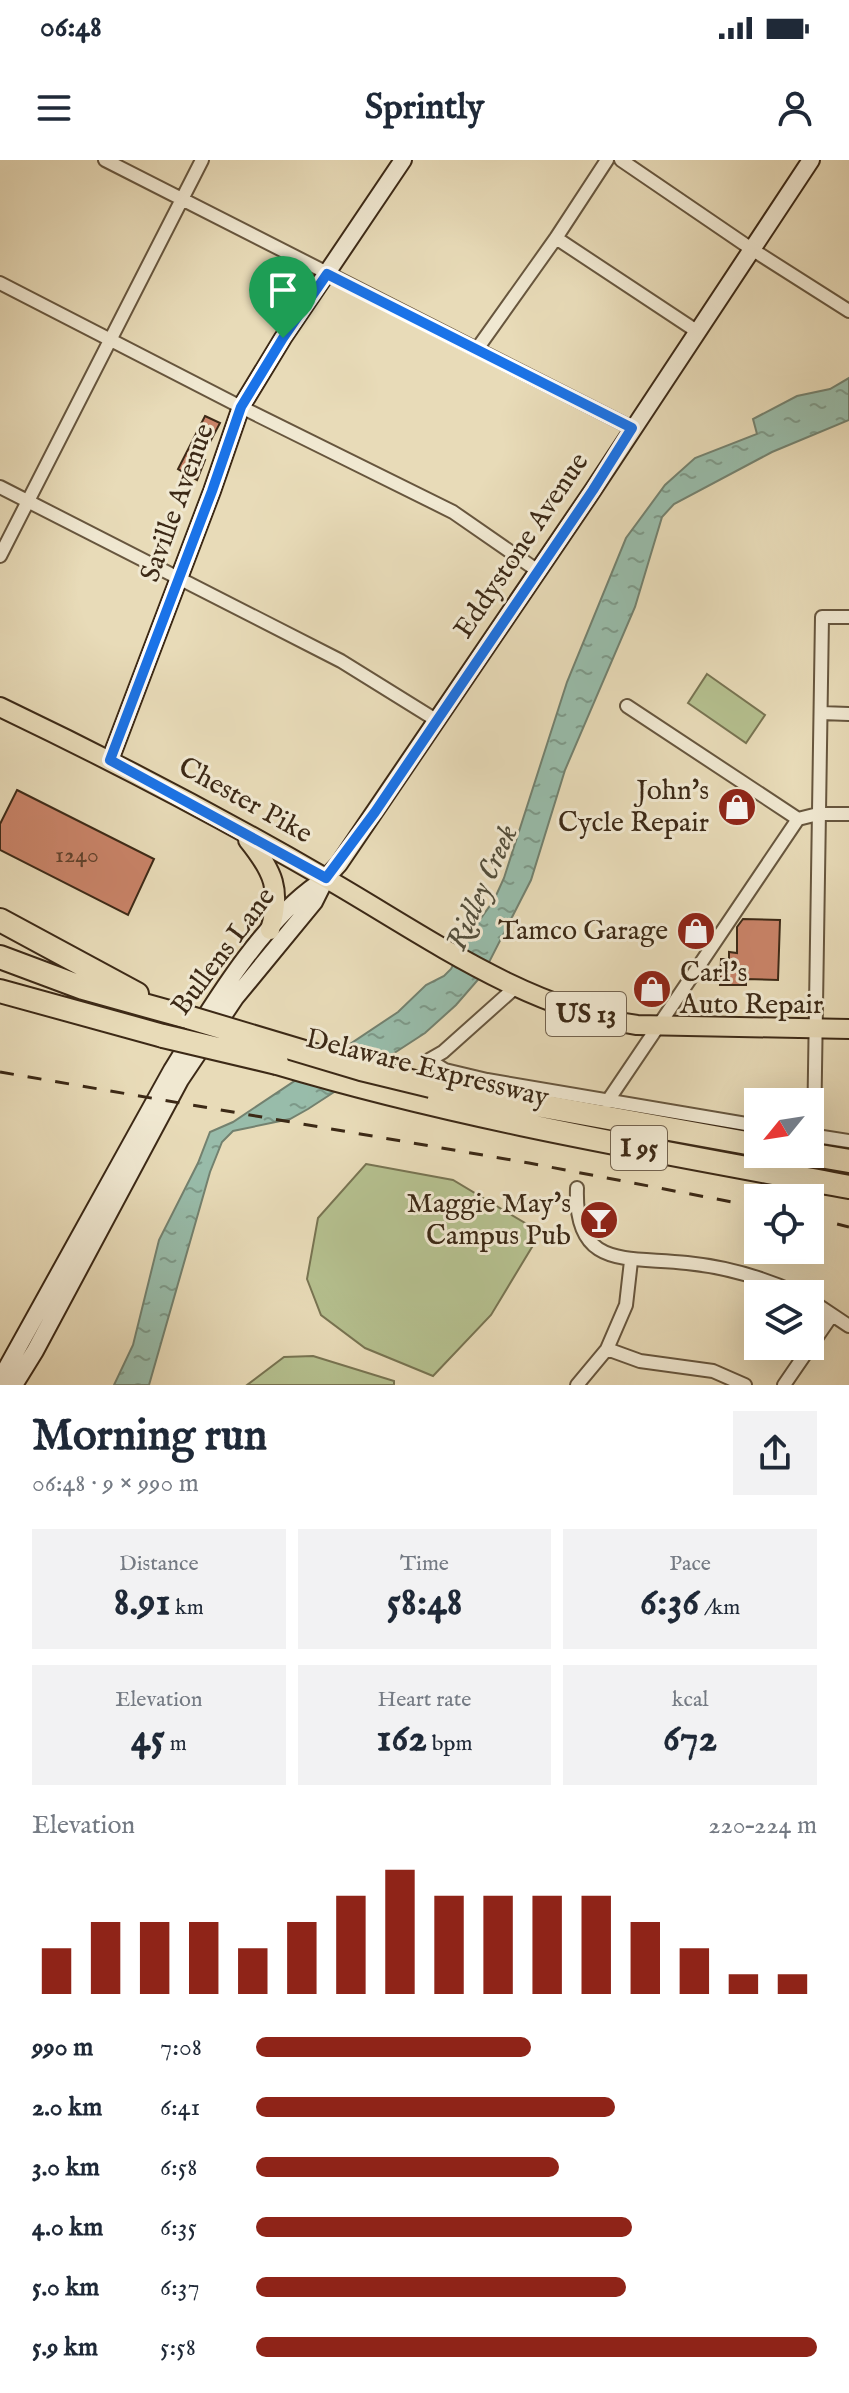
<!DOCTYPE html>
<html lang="en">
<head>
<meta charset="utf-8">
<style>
	body { margin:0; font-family:"IM FELL English",serif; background:#f2f2f3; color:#1f2937; height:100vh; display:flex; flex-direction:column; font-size:30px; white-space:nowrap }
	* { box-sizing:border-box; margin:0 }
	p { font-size:26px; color:#747a83 }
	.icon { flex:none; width:44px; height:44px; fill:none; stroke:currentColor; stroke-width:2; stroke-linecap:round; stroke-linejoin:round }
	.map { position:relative; height:1225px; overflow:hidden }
	.panel { display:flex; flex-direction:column; background:#fff; flex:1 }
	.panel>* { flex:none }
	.needle { width:52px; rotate:240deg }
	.controls { position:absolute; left:744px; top:928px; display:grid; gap:16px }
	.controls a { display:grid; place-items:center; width:80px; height:80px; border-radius:0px; background:#fff; box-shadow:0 8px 32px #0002; font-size:40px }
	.pin { position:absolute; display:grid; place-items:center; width:68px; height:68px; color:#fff; margin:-82px -34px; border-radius:50% 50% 50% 0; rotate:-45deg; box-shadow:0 0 8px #0007 }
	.pin .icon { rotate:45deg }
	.round { display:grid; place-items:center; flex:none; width:84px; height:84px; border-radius:0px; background:#f2f2f3 }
	.summary { display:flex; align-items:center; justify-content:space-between; height:136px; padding:0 32px }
	h1 { font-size:44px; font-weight:800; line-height:60px }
	.stats { display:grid; grid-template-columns:repeat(3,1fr); gap:12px; height:136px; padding:8px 32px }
	.stats div { display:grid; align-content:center; border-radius:0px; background:#f2f2f3; text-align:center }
	.stats b { font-size:40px; font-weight:800 }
	.stats small { font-size:22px; font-weight:400 }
	.stats p { font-size:22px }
	.chart { height:224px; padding:16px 32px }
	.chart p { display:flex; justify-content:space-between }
	.chart svg { width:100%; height:144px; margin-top:8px; stroke:#8f2418; stroke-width:6 }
	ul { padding:0 32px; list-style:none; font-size:26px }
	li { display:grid; grid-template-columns:128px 96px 1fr; align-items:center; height:60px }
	li i { height:20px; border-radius:10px; background:#8f2418 }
	.status { display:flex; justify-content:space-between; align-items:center; height:56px; padding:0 40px; background:#fff; direction:ltr }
	.status svg { height:22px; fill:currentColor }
	header { display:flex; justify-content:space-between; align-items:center; height:104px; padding:0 32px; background:#fff; font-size:36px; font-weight:800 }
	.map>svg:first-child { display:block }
	.green { fill:#b5c08f; stroke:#787452; stroke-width:2 }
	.water { fill:url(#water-ripples); stroke:#73816f; stroke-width:2 }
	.building { fill:#c98368; stroke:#3c2916; stroke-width:2 }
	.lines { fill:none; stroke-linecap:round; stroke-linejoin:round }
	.street-casing { stroke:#67563e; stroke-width:16 }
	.secondary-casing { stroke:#3c2916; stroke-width:20 }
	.primary-casing { stroke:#3c2916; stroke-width:22 }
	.highway-casing { stroke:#3c2916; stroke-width:26 }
	.street { stroke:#f0e8d1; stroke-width:12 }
	.secondary { stroke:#f0e8d1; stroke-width:16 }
	.primary { stroke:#e8dbb8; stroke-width:18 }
	.highway { stroke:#e8dbb8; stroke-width:22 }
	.rail { stroke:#3c2916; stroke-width:3; stroke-dasharray:14 14; stroke-linecap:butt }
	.highway-bridge-casing { stroke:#3c2916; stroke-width:26; stroke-linecap:butt }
	.highway-bridge { stroke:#e8dbb8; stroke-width:22 }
	.route-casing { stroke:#fff; stroke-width:16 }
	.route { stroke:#1a73e8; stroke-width:10 }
	.labels { text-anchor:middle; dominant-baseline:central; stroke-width:6; stroke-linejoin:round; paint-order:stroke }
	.number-label { font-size:24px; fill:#5f402a }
	.shield { fill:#f0e8d1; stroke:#72624e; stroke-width:2 }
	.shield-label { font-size:26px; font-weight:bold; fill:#3c2916 }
	.street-label { font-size:28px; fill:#3c2916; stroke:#f0e8d1 }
	.poi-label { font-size:28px; fill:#3c2916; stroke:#f0e8d1; text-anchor:end }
	.water-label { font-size:30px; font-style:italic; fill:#534e3b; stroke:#f0e8d1 }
</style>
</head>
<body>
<div class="status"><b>06:48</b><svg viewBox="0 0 49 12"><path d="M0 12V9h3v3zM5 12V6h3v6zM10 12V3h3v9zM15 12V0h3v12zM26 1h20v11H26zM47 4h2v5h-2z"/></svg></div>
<header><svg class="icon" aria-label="menu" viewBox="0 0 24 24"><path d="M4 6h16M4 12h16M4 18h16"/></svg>Sprintly<svg class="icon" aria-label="person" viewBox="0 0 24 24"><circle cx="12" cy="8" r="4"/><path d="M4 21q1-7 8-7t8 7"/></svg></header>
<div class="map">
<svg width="849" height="1225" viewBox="0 0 849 1225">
	<defs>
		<pattern id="water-ripples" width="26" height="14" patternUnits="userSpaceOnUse" patternTransform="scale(2)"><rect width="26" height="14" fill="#98bcaa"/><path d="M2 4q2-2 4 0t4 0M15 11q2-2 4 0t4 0" fill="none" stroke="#7d9989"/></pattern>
	</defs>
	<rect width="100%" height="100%" fill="#e8dbb8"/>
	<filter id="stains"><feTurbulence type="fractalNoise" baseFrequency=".0025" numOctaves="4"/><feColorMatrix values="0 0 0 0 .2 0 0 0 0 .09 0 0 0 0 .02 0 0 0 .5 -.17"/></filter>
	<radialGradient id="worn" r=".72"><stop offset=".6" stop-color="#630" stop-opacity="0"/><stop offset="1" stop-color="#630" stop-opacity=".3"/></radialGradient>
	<path class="green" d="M 707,514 L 765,555 L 746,583 L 688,543 Z
		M 366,1004 L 453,1020 L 530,1066 L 535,1082 L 491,1155 L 433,1216 L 365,1188 L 321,1155 L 307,1119 L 318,1058 Z
		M 313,1196 L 394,1221 L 394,1225 L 247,1225 L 284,1197 Z"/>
	<path class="water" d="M 849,218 L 849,260 L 772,292 L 674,344 L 662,357 L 635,447 L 565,610 L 531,720 L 483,814 L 456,845 L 425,873 L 308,949 L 290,959 L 233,971 L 222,982 L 210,1012 L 149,1225 L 114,1225 L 133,1185 L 159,1080 L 198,1003 L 210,972 L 233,962 L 398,852 L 426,825 L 444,816 L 451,809 L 471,772 L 494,740 L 504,718 L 567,522 L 626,378 L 665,325 L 695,298 L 757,274 L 753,259 L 797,236 L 830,229 Z"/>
	<path class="building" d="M 205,256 L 220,263 L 201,299 L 205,300 L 197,320 L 178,309 Z
		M 17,630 L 154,699 L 128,755 L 0,690 L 0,664 Z
		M 743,759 L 780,760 L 778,820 L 746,819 L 746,825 L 720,825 L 721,799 L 729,799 L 729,792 L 737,793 L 737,767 Z"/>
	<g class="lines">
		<g class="street-casing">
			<path id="street" d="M 105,0 L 632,268
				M 621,0 L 753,90 L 849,151
				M 556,78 L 698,172
				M 0,123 L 241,247 L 453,352 L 538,411
				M 477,189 L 556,78 L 607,0
				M 0,327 L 341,501 L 436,560
				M 0,396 L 202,0
				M 627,546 L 798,659 L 818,654 L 849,654
				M 821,553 L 849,554
				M 518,825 L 443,892 L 429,900 L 445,910 L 487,920 L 758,966
				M 607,942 L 798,659
				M 810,975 L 849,981
				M 814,975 L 822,457 L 849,457
				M 577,1028 C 574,1111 628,1096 687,1103 C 726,1107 764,1118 799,1134
				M 810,1140 L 849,1166
				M 607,1189 L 640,1201 L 713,1211 L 745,1225
				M 577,1225 L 607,1189 L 626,1145 L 631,1101
				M 784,1225 L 832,1155"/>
		</g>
		<g class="secondary-casing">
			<path id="secondary" d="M 110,600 L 212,331 L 241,247 L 283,178 L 403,0
				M 0,1220 L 172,910 C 209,850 265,755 325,719
				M 14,1225 L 35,1191 L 180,920 L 235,838 L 314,742 L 326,718 L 339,704 L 593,330 L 811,0"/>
		</g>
		<g class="primary-casing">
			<path id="primary" d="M 0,547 C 111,600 220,657 327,719 C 424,775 524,848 637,865 L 849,869
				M 248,680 C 273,711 282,730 270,770"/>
		</g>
		<g class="highway-casing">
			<path id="highway" d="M 0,760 L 137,834
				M 0,797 L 83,828 L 191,858
				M 0,831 L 163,876
				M 277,903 C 465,959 657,991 849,1027
				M 431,926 L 758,985
				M 808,994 L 849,1001"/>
		</g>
		<use href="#street" class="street"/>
		<use href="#secondary" class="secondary"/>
		<use href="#primary" class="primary"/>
		<use href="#highway" class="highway"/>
		<path class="rail" d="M 0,912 L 529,1003 L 758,1047
			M 810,1057 L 849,1067"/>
		<g class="highway-bridge-casing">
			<path id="highway-bridge" d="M 191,858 L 361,909 L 431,926
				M 163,876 L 277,903"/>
		</g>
		<use href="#highway-bridge" class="highway-bridge"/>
	</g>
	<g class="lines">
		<g class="route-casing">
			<path id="route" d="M 327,114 L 632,268 L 593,330 L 375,652 L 326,718 L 110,600 L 212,331 L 241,247 L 283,178 Z"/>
		</g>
		<use href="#route" class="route"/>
	</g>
	<defs>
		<g id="shop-disc" transform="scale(2)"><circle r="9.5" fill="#8f2418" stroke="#f0e8d1"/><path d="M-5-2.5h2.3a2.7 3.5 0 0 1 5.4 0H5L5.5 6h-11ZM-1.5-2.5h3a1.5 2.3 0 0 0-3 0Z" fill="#fff"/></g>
		<g id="bar-disc" transform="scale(2)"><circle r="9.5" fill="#8f2418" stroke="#f0e8d1"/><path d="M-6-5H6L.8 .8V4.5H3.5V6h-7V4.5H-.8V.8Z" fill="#fff"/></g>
	</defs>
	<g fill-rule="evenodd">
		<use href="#shop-disc" x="737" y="647"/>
		<use href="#shop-disc" x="696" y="771"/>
		<use href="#shop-disc" x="652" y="829"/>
		<use href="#bar-disc" x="599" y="1060"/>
	</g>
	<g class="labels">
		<g class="number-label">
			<text x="77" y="695">1240</text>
		</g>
		<g class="shield">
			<rect x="546" y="832" width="80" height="44" rx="6"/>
			<rect x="611" y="966" width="56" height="44" rx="6"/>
		</g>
		<g class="shield-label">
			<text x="586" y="854">US 13</text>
			<text x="639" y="988">I 95</text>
		</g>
		<g class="street-label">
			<text transform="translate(178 343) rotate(-70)">Saville Avenue</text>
			<text transform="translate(522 386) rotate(-56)">Eddystone Avenue</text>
			<text transform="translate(245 641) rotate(29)">Chester Pike</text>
			<text transform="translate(224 792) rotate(-53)">Bullens Lane</text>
			<text transform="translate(427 909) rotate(14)">Delaware Expressway</text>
		</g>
		<g class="poi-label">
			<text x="709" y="631">John's<tspan x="709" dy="32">Cycle Repair</tspan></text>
			<text x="668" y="771">Tamco Garage</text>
			<text x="680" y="813" text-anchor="start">Carl's<tspan x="680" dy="32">Auto Repair</tspan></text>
			<text x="571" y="1044">Maggie May's<tspan x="571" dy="32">Campus Pub</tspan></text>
		</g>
		<g class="water-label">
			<text transform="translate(483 728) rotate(-66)">Ridley Creek</text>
		</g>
	</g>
	<rect width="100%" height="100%" filter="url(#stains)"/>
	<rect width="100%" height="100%" fill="url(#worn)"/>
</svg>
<div class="controls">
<a><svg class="needle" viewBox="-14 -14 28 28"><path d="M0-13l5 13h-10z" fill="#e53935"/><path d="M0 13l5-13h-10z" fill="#747a83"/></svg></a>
<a><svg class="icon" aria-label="locate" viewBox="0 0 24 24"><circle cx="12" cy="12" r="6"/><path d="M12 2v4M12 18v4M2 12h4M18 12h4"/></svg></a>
<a><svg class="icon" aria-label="layers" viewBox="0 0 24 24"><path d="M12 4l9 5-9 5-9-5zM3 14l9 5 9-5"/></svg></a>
</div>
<div class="pin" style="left:283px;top:178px;background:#1e9e55"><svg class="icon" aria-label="arrive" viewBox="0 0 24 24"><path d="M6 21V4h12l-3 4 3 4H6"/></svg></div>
</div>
<section class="panel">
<div class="summary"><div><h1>Morning run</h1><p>06:48 · 9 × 990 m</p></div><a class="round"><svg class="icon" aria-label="share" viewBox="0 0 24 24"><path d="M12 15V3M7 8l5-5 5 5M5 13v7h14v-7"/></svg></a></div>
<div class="stats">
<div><p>Distance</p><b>8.91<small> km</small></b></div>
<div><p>Time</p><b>58:48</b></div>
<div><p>Pace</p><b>6:36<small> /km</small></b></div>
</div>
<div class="stats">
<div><p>Elevation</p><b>45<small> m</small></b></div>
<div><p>Heart rate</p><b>162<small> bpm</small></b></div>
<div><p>kcal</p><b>672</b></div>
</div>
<div class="chart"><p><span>Elevation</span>220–224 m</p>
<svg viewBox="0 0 160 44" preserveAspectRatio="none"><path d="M5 44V30M15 44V22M25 44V22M35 44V22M45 44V30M55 44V22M65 44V14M75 44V6M85 44V14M95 44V14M105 44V14M115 44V14M125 44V22M135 44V30M145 44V38M155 44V38"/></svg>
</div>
<ul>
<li><b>990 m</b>7:08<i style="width:49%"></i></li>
<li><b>2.0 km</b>6:41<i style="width:64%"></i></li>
<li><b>3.0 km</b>6:58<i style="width:54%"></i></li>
<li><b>4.0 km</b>6:35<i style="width:67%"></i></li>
<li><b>5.0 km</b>6:37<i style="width:66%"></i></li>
<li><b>5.9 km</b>5:58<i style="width:100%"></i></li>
</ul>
</section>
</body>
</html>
